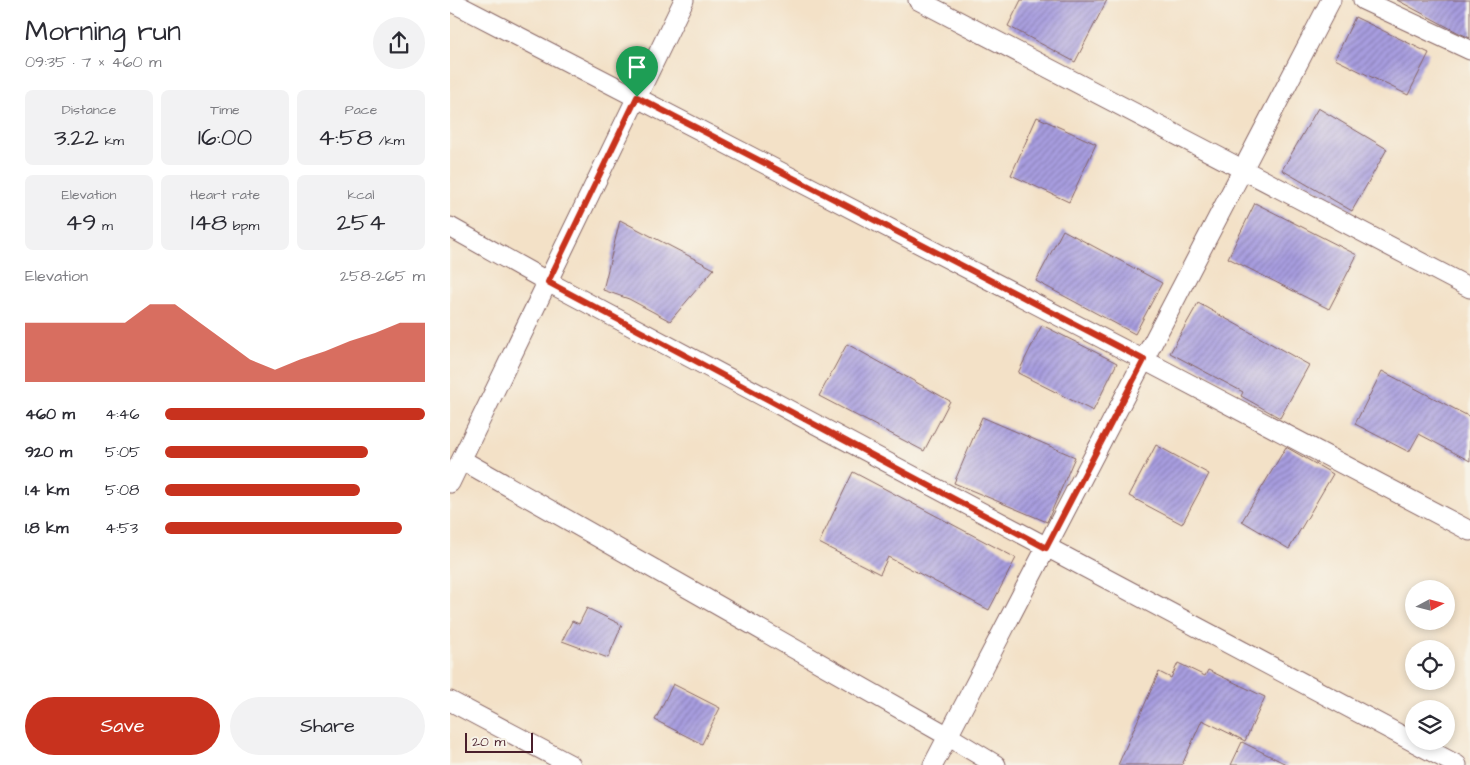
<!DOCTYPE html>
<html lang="en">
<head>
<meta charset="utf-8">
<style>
	body { margin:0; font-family:"Architects Daughter",sans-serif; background:#f2f2f3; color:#2b2b33; height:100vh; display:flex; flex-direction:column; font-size:19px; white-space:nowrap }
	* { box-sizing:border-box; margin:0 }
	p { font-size:16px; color:#7c7c81 }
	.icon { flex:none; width:28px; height:28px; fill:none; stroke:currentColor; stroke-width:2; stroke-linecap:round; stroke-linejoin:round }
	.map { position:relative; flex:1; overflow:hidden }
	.sheet { display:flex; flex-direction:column; background:#fff; width:450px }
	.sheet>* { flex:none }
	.needle { width:32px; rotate:83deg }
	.tools { position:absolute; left:955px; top:580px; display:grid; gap:10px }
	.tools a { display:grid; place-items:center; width:50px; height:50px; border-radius:50%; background:#fff; box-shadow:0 2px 8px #0003; font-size:25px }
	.scale { position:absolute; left:15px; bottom:12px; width:68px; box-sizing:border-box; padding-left:5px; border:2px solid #4a1f2b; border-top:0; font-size:14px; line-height:18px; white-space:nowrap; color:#4a1f2b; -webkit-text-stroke:4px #f7f3e8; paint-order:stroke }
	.pin { position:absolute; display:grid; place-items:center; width:42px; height:42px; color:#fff; margin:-51px -21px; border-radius:50% 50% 50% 0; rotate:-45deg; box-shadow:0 0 5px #0007 }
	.pin .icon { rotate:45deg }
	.round { display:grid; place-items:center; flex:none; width:52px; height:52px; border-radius:26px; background:#f2f2f3 }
	.headline { display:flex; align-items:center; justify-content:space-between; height:85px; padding:0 25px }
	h1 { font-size:28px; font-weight:600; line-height:38px }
	.stats { display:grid; grid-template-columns:repeat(3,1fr); gap:8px; height:85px; padding:5px 25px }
	.stats div { display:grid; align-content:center; border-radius:8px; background:#f2f2f3; text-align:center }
	.stats b { font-size:25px; font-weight:600 }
	.stats small { font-size:14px; font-weight:400 }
	.stats p { font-size:14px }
	.chart { height:140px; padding:10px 25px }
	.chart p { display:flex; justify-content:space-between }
	.chart svg { width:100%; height:90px; margin-top:5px; fill:#c8321e; opacity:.7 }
	.cta { display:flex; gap:10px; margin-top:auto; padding:10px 25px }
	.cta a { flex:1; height:58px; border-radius:30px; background:#c8321e; color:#fff; font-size:20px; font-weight:600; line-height:58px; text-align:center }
	.cta a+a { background:#f2f2f3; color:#2b2b33 }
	ul { padding:0 25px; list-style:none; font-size:16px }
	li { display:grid; grid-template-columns:80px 60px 1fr; align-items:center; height:38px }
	li i { height:12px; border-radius:6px; background:#c8321e }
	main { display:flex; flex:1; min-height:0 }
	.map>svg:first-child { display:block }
	.building { fill:url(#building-hatch) }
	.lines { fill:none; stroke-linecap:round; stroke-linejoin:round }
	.street-casing { stroke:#856362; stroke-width:21 }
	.street { stroke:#fff; stroke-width:19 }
	.route-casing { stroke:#fff; stroke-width:10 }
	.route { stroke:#c8321e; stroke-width:6 }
</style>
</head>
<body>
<main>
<section class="sheet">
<div class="headline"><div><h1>Morning run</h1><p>09:35 · 7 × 460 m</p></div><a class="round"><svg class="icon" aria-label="share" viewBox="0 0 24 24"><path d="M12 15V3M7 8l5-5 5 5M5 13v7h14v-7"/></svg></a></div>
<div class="stats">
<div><p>Distance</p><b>3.22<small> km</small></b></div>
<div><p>Time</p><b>16:00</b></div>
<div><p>Pace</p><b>4:58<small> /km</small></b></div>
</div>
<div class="stats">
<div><p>Elevation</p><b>49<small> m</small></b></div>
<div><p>Heart rate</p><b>148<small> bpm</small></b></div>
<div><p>kcal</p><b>254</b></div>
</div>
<div class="chart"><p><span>Elevation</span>258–265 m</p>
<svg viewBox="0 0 160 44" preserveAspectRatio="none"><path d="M0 44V15L10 15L20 15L30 15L40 15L50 6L60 6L70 15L80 24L90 33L100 38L110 33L120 29L130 24L140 20L150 15L160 15V44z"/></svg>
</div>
<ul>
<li><b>460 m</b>4:46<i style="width:100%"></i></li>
<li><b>920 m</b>5:05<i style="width:78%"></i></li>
<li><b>1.4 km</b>5:08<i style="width:75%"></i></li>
<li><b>1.8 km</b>4:53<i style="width:91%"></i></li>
</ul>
<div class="cta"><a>Save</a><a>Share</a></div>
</section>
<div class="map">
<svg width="1020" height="765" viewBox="0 0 1020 765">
	<defs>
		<pattern id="building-hatch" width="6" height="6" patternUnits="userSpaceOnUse" patternTransform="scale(1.25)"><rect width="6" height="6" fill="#a79ddf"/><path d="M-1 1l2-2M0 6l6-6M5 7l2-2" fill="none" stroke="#8a7fb5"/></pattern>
	</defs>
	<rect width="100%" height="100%" fill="#f7f3e8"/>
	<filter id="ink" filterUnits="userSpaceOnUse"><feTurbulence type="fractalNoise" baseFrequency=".02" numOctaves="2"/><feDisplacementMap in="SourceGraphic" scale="10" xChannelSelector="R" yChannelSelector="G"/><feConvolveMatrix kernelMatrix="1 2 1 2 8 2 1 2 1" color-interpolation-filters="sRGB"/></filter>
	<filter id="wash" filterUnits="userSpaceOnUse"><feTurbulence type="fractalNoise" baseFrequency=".0096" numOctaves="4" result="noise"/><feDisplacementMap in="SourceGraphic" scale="20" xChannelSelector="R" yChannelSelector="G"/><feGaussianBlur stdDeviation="1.12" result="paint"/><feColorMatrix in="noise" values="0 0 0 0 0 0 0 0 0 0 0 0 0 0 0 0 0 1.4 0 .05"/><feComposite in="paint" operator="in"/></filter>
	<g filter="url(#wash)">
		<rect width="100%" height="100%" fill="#f3e1c7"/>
		<g id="blocks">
			<path class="building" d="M 571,0 L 657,0 L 625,62 L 558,26 Z
				M 947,0 L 1020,0 L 1020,38 L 1009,33 Z
				M 905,17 L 979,53 L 958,95 L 885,59 Z
				M 868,108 L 937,149 L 902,211 L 832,170 Z
				M 587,117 L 646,144 L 619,202 L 561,175 Z
				M 805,203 L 907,255 L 879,309 L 778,258 Z
				M 170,220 L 264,269 L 220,321 L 179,299 L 153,290 Z
				M 613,230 L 712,283 L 685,334 L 586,281 Z
				M 748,303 L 859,365 L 830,418 L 791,396 L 793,392 L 720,353 Z
				M 592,325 L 667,363 L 643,411 L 568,373 Z
				M 397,344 L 500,401 L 474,451 L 369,396 Z
				M 932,371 L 1020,417 L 1020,461 L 969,434 L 959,452 L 905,424 Z
				M 532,417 L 625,457 L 597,522 L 504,483 Z
				M 706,445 L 759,474 L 732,524 L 679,496 Z
				M 836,447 L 883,474 L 839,549 L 792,521 Z
				M 403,472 L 566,558 L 539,610 L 438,557 L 430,574 L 369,543 Z
				M 137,608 L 172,625 L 158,658 L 112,641 L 122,621 L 129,624 Z
				M 728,663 L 755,676 L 758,670 L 815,697 L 795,741 L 752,720 L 732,765 L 668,765 L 709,672 L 721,678 Z
				M 223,684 L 270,708 L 252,744 L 205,720 Z
				M 792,742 L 838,765 L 781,765 Z"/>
		</g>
	</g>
	<g filter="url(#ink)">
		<use href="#blocks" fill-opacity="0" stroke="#856362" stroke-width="1"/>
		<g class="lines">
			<g class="street-casing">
				<path id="street" d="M 468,0 L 1020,288
					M 913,0 L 1020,50
					M 0,1 L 694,360 L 1020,531
					M 0,227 L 98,282 L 1007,765
					M 12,460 L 498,736 L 546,765
					M 0,483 L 234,0
					M 0,701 L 121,765
					M 483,765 L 881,0"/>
			</g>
			<use href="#street" class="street"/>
		</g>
	</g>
	<g class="lines" filter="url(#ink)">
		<g class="route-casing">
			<path id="route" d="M 187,97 L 694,360 L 596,548 L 98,282 Z"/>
		</g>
		<use href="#route" class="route"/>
	</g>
</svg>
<div class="tools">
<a><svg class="needle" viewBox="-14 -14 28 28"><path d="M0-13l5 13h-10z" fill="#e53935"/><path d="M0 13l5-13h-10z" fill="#7c7c81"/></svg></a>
<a><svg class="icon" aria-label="locate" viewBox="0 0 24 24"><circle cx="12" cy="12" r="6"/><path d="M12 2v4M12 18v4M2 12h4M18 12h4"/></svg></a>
<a><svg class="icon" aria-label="layers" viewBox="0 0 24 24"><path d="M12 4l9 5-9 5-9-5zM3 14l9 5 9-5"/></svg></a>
</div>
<div class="scale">20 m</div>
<div class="pin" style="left:187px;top:97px;background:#1e9e55"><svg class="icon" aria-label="arrive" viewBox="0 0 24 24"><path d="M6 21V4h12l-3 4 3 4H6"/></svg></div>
</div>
</main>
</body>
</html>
